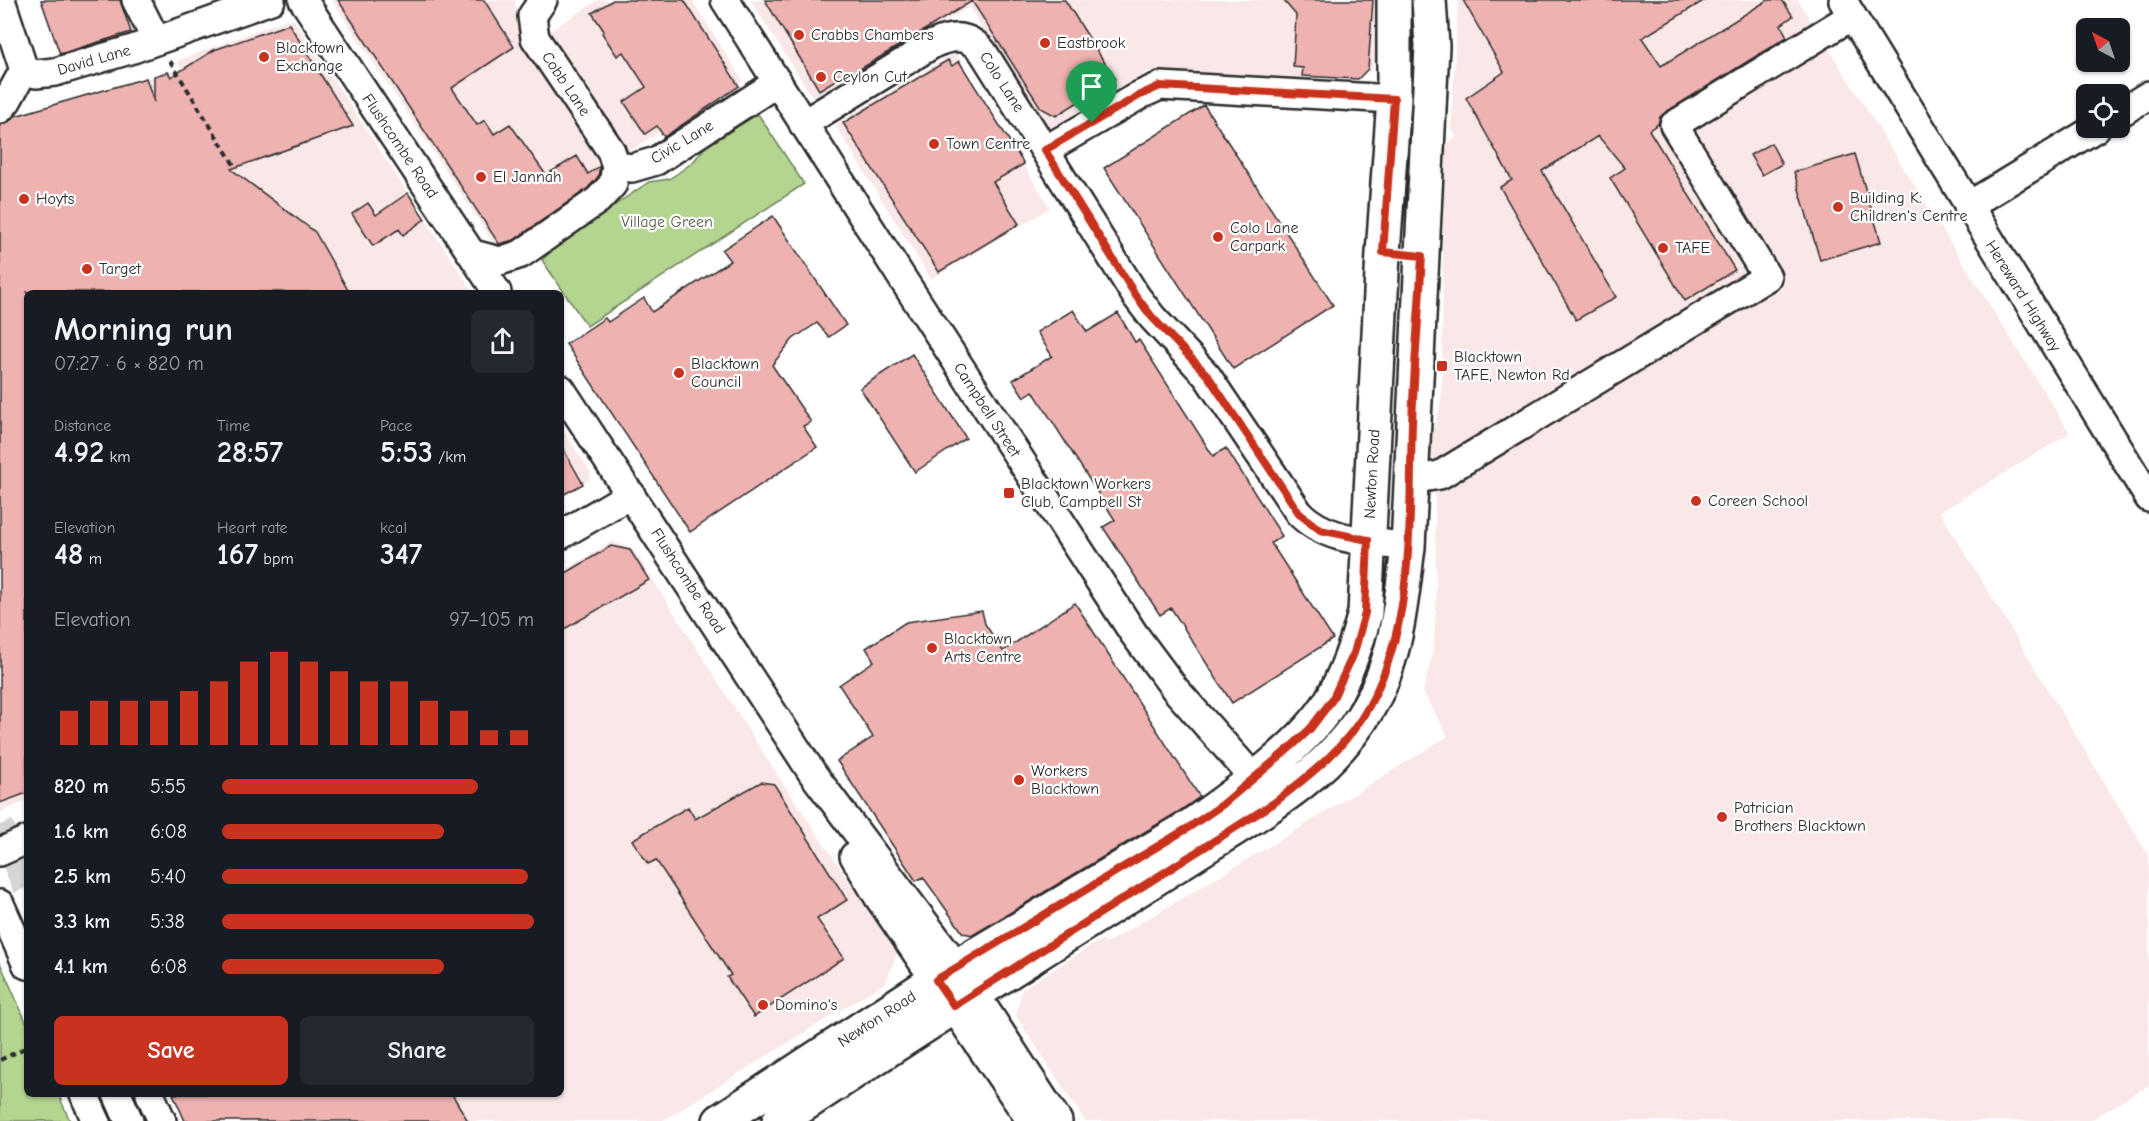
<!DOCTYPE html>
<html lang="en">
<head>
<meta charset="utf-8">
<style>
	body { margin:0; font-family:"Comic Neue",sans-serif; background:#242831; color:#f1f3f6; height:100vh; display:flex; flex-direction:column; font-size:22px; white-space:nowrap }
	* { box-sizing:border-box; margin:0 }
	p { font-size:20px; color:#9ea1a6 }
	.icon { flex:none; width:33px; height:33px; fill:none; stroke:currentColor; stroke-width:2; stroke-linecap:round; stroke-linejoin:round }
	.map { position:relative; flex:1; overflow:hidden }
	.side { position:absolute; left:24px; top:290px; width:540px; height:807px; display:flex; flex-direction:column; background:#171b24; border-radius:9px; box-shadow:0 2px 4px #0004 }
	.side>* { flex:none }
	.needle { width:39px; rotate:320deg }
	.tools { position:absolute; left:2076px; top:18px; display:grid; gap:12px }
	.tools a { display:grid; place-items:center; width:54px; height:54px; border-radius:9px; background:#171b24; box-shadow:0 2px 4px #0004; font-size:30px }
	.pin { position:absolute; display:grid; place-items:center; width:51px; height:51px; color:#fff; margin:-62px -26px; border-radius:50% 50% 50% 0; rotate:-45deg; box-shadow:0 0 6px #0007 }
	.pin .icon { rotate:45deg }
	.round { display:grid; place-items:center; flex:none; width:63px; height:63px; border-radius:9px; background:#242831 }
	.headline { display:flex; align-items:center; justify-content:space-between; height:102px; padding:0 30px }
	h1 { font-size:33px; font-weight:700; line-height:45px }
	.metrics { display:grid; grid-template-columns:repeat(3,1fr); gap:9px; height:102px; padding:6px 30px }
	.metrics div { display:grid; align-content:center }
	.metrics b { font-size:30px; font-weight:700 }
	.metrics small { font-size:16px; font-weight:400 }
	.metrics p { font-size:16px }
	.chart { height:168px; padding:12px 30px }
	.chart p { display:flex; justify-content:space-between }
	.chart svg { width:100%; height:108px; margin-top:6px; stroke:#c8321e; stroke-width:6 }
	.primary-button { display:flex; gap:12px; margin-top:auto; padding:12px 30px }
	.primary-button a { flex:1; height:69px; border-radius:9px; background:#c8321e; color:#fff; font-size:24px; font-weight:700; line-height:69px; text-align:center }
	.primary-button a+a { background:#242831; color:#f1f3f6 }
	ul { padding:0 30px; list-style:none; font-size:20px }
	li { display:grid; grid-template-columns:96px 72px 1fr; align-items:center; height:45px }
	li i { height:15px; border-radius:8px; background:#c8321e }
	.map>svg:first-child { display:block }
	.built { fill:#fae8e8 }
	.green { fill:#b3d58f; stroke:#6f805d; stroke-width:1.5 }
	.building { fill:#eeb2b1; stroke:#2b2b2b; stroke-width:1.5 }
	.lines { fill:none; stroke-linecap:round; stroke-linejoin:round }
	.minor-tunnel { stroke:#d5d5d5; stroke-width:27; stroke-dasharray:27 14; stroke-linecap:butt }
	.minor-casing { stroke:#2b2b2b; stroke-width:32 }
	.major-casing { stroke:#2b2b2b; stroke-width:38 }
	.path { stroke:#2b2b2b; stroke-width:4; stroke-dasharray:6 4.5; stroke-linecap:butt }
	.minor { stroke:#fff; stroke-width:27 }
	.major { stroke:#fff; stroke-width:33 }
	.route-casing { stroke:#fff; stroke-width:12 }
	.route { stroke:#c8321e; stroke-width:8 }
	.poi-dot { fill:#c8321e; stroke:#fff; stroke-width:2 }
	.labels { text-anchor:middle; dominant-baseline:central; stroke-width:4.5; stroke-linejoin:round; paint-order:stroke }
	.poi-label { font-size:16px; fill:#2b2b2b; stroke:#fff; text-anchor:start }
	.street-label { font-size:16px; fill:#2b2b2b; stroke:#fff }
	.park-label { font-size:16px; fill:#545e49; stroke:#fff }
</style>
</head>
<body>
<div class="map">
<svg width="2149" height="1121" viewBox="0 0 2149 1121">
	<rect width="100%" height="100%" fill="#fff"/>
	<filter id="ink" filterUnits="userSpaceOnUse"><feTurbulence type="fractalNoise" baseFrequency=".0167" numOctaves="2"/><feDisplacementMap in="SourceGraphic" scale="12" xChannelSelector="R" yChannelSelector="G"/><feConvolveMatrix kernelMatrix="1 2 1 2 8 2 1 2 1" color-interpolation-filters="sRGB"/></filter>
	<g filter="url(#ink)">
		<path class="built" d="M 332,0 L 515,0 L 517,25 L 610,166 L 494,244 Z
			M 598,0 L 692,0 L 743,81 L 626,153 L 548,32 Z
			M 750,0 L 1378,0 L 1379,55 L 1371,69 L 1355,79 L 1149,71 L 1045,131 L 969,7 L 815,101 Z
			M 1458,0 L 1798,0 L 2070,433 L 1940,512 L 2149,856 L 2149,1085 L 2089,1121 L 1085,1121 L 1016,1016 L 1022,989 L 1102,939 L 1105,944 L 1282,839 L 1448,736 L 1423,692 L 1433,651 L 1436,611 L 1435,492 L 1426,490 L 1426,456 L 1440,407 L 1442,383 L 1443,223 L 1446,146 L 1456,137 L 1451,128 Z
			M 287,19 L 294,20 L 473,292 L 27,292 L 27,800 L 0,813 L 0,119 L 181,69 L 177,61 Z
			M 955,53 L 1050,208 L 931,279 L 835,125 Z
			M 561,427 L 591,473 L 589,480 L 561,496 Z
			M 613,541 L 634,550 L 767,759 L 897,953 L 886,982 L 662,1121 L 189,1121 L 177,1094 L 561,1094 L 561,572 Z"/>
		<path class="green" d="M 758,114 L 804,184 L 587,326 L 542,260 L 566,238 L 649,182 L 669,179 L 678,173 L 693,162 L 707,145 Z
			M 0,963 L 27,1024 L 27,1094 L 58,1094 L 70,1121 L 0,1121 Z"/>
		<path class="building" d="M 41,0 L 120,0 L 131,32 L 60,54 Z
			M 338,0 L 484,0 L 514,47 L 452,88 L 477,125 L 485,120 L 494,134 L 510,124 L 546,175 L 577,156 L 588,174 L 600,166 L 598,177 L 588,188 L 514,240 L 499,244 Z
			M 613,0 L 684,0 L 739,86 L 664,137 L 657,126 L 645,134 L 624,102 L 646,87 L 623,52 L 617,56 L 602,33 L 604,31 L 592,13 Z
			M 765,0 L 1065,0 L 1115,79 L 1056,116 L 1041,108 L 972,1 L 849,76 L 847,73 L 819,90 Z
			M 1283,0 L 1373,0 L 1368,69 L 1358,79 L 1302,76 L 1303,68 L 1293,67 L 1296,15 Z
			M 1463,0 L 1705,0 L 1642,38 L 1661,66 L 1768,0 L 1782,0 L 1793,16 L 1781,25 L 1787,37 L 1666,112 L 1660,117 L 1658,124 L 1649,130 L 1735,270 L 1685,301 L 1610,178 L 1625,168 L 1598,136 L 1542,171 L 1616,297 L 1576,320 L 1500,187 L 1512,180 L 1466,98 L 1504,72 Z
			M 289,24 L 353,126 L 231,169 L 315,232 L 349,292 L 27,292 L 27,793 L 0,803 L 0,124 L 6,124 L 15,116 L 146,78 L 154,102 L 154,76 L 168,72 L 171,77 L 214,50 Z
			M 948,60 L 952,66 L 959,61 L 1024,164 L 993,182 L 1019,224 L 939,272 L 843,123 Z
			M 1204,105 L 1333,305 L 1233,369 L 1104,168 Z
			M 1771,143 L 1782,164 L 1762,175 L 1750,155 Z
			M 1855,154 L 1881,242 L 1820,260 L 1794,172 Z
			M 408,193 L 425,219 L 403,235 L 399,229 L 373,246 L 352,214 L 368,203 L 376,215 Z
			M 773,216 L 846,325 L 829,337 L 817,323 L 793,339 L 772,365 L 811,422 L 803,426 L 817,447 L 690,532 L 566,344 L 605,318 L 608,322 L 644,298 L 652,312 L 730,261 L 722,250 Z
			M 1073,310 L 1087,332 L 1118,313 L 1135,342 L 1139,340 L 1213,456 L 1226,448 L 1282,536 L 1271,543 L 1333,639 L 1232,703 L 1171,608 L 1160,615 L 1103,527 L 1115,520 L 1033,391 L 1024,397 L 1013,380 L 1052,356 L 1037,332 Z
			M 912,354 L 966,438 L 915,472 L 860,388 Z
			M 561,445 L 583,484 L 561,496 Z
			M 611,546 L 630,550 L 649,580 L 561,631 L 561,576 Z
			M 1075,603 L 1200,797 L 1178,812 L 973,935 L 963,933 L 923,877 L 916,881 L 837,761 L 873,737 L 839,685 L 874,661 L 866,648 L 906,622 L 982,611 L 985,624 L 1003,651 Z
			M 761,782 L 774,784 L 847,900 L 817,919 L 844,958 L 754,1017 L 727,977 L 731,975 L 656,860 L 648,864 L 632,840 L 688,807 L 695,819 Z
			M 173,1094 L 452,1094 L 468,1121 L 185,1121 Z"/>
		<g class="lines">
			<path class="minor-tunnel" d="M 0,825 L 27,889"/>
			<g class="minor-casing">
				<path id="minor" d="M 1,0 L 24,70 L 36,74 L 55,72 L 133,49 L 271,0
					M 136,0 L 156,40
					M 303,0 L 497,292
					M 543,0 L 532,16 L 535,38 L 611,151 L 616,166
					M 725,0 L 902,278 L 1134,634 L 1175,689 L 1267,793
					M 1843,1 L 2149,498
					M 0,109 L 7,101 L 24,70
					M 2120,113 L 2149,95
					M 803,124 L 933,44 C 953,35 968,34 983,52 L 1136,296 L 1152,317 L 1207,376 L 1299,513 C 1327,542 1371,541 1408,547
					M 1045,150 L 1140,95 L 1160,86 L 1394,99
					M 616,166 L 632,168 L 656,161 L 778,82
					M 1968,206 L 2096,128
					M 473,254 L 500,261 L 521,254 L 598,200 L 613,184 L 616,166
					M 561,389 L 813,774 L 957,966 L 1058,1121
					M 1410,480 L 1440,475 L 1767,277 L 1674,125 L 1852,16
					M 561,535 L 631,494
					M 0,852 L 27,840
					M 854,856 L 879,898 L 1031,1121
					M 0,904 L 27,965
					M 84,1094 L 96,1121
					M 117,1094 L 129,1121
					M 150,1094 L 162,1121"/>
			</g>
			<g class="major-casing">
				<path id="major" d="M 720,1121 L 957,966 L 1188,828 C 1232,797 1306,745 1332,699 C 1348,671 1357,643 1365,613 L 1383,253 L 1394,99 L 1394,0
					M 779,1121 C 882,1053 986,986 1090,920 C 1131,894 1172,868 1213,842 C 1271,806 1333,769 1368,708 C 1397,659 1401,602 1408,547 L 1432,46 L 1429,0"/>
			</g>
			<path class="path" d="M 170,61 L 236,168
				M 0,1060 L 27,1047"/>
			<use href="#minor" class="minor"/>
			<use href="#major" class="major"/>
		</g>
	</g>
	<g class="lines" filter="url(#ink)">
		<g class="route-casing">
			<path id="route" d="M 1160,86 L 1394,99 L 1383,252 L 1422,256 C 1419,312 1414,368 1412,424 C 1409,518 1415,622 1369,706 C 1347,747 1310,775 1274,803 L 954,1006 L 936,980 L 1188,828 L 1222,805 L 1292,746 L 1310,729 L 1332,700 L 1354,653 L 1365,613 L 1368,540 L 1320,530 L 1299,513 L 1208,376 L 1152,317 L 1136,296 L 1045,150 L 1140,95 Z"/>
		</g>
		<use href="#route" class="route"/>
	</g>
	<g class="poi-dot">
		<circle cx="799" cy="35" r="6"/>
		<circle cx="1045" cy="43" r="6"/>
		<circle cx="264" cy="57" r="6"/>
		<circle cx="821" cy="77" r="6"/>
		<circle cx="934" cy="144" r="6"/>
		<circle cx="481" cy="177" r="6"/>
		<circle cx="24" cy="199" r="6"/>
		<circle cx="1838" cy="207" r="6"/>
		<circle cx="1218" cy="237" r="6"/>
		<circle cx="1663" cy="248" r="6"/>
		<circle cx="87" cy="269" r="6"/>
		<rect x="1436" y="360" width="12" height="12" rx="3"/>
		<circle cx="679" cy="373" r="6"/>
		<rect x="1003" y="487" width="12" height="12" rx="3"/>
		<circle cx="1696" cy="501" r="6"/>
		<circle cx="932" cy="648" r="6"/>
		<circle cx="1019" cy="780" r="6"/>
		<circle cx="1722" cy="817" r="6"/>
		<circle cx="763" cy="1005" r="6"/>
	</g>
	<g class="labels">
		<g class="poi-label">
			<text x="811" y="35">Crabbs Chambers</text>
			<text x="1057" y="43">Eastbrook</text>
			<text x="276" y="48">Blacktown<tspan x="276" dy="18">Exchange</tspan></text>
			<text x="833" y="77">Ceylon Cut</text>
			<text x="946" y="144">Town Centre</text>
			<text x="493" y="177">El Jannah</text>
			<text x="1850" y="198">Building K:<tspan x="1850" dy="18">Children's Centre</tspan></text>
			<text x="36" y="199">Hoyts</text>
			<text x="1230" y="228">Colo Lane<tspan x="1230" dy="18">Carpark</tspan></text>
			<text x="1675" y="248">TAFE</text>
			<text x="99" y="269">Target</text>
			<text x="1454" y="357">Blacktown<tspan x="1454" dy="18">TAFE, Newton Rd</tspan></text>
			<text x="691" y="364">Blacktown<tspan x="691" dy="18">Council</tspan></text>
			<text x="1021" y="484">Blacktown Workers<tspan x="1021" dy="18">Club, Campbell St</tspan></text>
			<text x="1708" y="501">Coreen School</text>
			<text x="944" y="639">Blacktown<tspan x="944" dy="18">Arts Centre</tspan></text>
			<text x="1031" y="771">Workers<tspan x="1031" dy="18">Blacktown</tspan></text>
			<text x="1734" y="808">Patrician<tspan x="1734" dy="18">Brothers Blacktown</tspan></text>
			<text x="775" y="1005">Domino's</text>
		</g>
		<g class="street-label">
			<text transform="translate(94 60) rotate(-16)">David Lane</text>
			<text transform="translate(1002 82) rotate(57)">Colo Lane</text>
			<text transform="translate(566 84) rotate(56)">Cobb Lane</text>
			<text transform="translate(682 142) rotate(-31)">Civic Lane</text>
			<text transform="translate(400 146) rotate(56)">Flushcombe Road</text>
			<text transform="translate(2023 296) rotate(58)">Hereward Highway</text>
			<text transform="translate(987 410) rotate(57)">Campbell Street</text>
			<text transform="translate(1372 474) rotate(-87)">Newton Road</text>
			<text transform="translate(688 581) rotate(57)">Flushcombe Road</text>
			<text transform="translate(877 1019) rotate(-33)">Newton Road</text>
		</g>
		<g class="park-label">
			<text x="667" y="222">Village Green</text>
		</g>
	</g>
</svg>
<div class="tools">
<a><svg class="needle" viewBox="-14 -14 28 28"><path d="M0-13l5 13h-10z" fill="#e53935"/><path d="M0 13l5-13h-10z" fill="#9ea1a6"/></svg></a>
<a><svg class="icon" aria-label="locate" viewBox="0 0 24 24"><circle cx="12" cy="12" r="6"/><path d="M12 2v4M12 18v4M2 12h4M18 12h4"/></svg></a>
</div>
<div class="pin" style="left:1092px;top:123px;background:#1e9e55"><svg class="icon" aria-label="arrive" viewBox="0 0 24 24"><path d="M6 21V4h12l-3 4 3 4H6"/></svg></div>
<section class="side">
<div class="headline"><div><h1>Morning run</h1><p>07:27 · 6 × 820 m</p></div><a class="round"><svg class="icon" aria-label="share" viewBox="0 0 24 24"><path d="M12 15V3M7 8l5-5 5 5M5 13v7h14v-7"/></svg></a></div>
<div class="metrics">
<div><p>Distance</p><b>4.92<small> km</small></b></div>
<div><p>Time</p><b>28:57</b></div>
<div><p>Pace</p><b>5:53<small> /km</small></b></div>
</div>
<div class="metrics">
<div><p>Elevation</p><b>48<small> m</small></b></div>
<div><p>Heart rate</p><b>167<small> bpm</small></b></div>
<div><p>kcal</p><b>347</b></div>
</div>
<div class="chart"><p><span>Elevation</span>97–105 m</p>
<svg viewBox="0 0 160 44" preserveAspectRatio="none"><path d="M5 44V30M15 44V26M25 44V26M35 44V26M45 44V22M55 44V18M65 44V10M75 44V6M85 44V10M95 44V14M105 44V18M115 44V18M125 44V26M135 44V30M145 44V38M155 44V38"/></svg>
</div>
<ul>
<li><b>820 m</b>5:55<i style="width:82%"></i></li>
<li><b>1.6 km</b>6:08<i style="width:71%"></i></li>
<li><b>2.5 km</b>5:40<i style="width:98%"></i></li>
<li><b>3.3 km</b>5:38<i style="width:100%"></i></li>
<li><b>4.1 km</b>6:08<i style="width:71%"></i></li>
</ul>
<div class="primary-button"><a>Save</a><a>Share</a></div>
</section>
</div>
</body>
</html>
